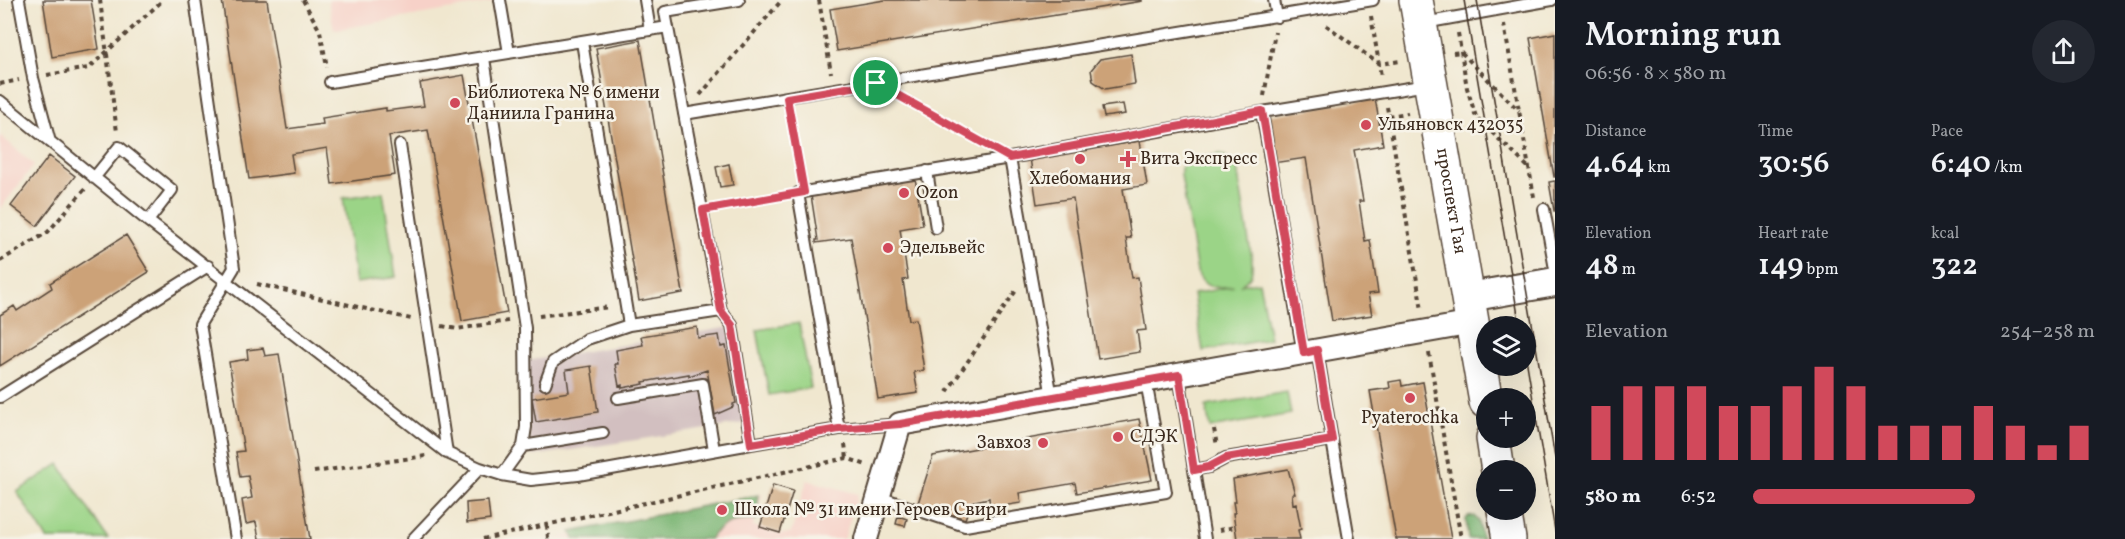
<!DOCTYPE html>
<html lang="en">
<head>
<meta charset="utf-8">
<style>
	body { margin:0; font-family:Vollkorn,serif; background:#242831; color:#f1f3f6; height:100vh; display:flex; flex-direction:column; font-size:22px; white-space:nowrap }
	* { box-sizing:border-box; margin:0 }
	p { font-size:20px; color:#9ea1a6 }
	.icon { flex:none; width:33px; height:33px; fill:none; stroke:currentColor; stroke-width:2; stroke-linecap:round; stroke-linejoin:round }
	.map { position:relative; flex:1; overflow:hidden }
	.side { display:flex; flex-direction:column; background:#171b24; width:570px }
	.side>* { flex:none }
	.fabs { position:absolute; left:1476px; top:316px; display:grid; gap:12px }
	.fabs a { display:grid; place-items:center; width:60px; height:60px; border-radius:50%; background:#171b24; box-shadow:0 6px 24px #0002; font-size:30px }
	.pin { position:absolute; display:grid; place-items:center; width:51px; height:51px; color:#fff; margin:-26px; border:3px solid #fff; border-radius:50%; box-shadow:0 2px 6px #0007 }
	.round { display:grid; place-items:center; flex:none; width:63px; height:63px; border-radius:32px; background:#242831 }
	.head { display:flex; align-items:center; justify-content:space-between; height:102px; padding:0 30px }
	h1 { font-size:33px; font-weight:600; line-height:45px }
	.figures { display:grid; grid-template-columns:repeat(3,1fr); gap:9px; height:102px; padding:6px 30px }
	.figures div { display:grid; align-content:center }
	.figures b { font-size:30px; font-weight:600 }
	.figures small { font-size:16px; font-weight:400 }
	.figures p { font-size:16px }
	.chart { height:168px; padding:12px 30px }
	.chart p { display:flex; justify-content:space-between }
	.chart svg { width:100%; height:108px; margin-top:6px; stroke:#d1495b; stroke-width:6 }
	ul { padding:0 30px; list-style:none; font-size:20px }
	li { display:grid; grid-template-columns:96px 72px 1fr; align-items:center; height:45px }
	li i { height:15px; border-radius:8px; background:#d1495b }
	main { display:flex; flex:1; min-height:0 }
	.map>svg:first-child { display:block }
	.built { fill:#f7d1c8 }
	.industrial { fill:#d2bfc0 }
	.green { fill:#9bd487; stroke:#6b7f52; stroke-width:1.5 }
	.forest { fill:#7cb674; stroke:#5c7049; stroke-width:1.5 }
	.building { fill:#cca278 }
	.lines { fill:none; stroke-linecap:round; stroke-linejoin:round }
	.service-casing { stroke:#564639; stroke-width:14 }
	.minor-casing { stroke:#564639; stroke-width:26 }
	.tertiary-casing { stroke:#564639; stroke-width:32 }
	.primary-casing { stroke:#564639; stroke-width:36 }
	.path { stroke:#564639; stroke-width:4; stroke-dasharray:4.5 4.5; stroke-linecap:butt }
	.service { stroke:#fff; stroke-width:10 }
	.minor { stroke:#fff; stroke-width:22 }
	.tertiary { stroke:#fff; stroke-width:28 }
	.primary { stroke:#fff; stroke-width:33 }
	.tram { stroke:#3b2a1e; stroke-width:1.5 }
	.route-casing { stroke:#fff; stroke-width:12 }
	.route { stroke:#d1495b; stroke-width:8 }
	.poi-dot { fill:#d1495b; stroke:#f7f3e8; stroke-width:2 }
	.labels { text-anchor:middle; dominant-baseline:central; stroke-width:5; stroke-linejoin:round; paint-order:stroke }
	.poi-label { font-size:18px; fill:#3b2a1e; stroke:#f7f3e8; text-anchor:start }
	.street-label { font-size:18px; fill:#3b2a1e; stroke:#f7f3e8 }
</style>
</head>
<body>
<main>
<div class="map">
<svg width="1555" height="539" viewBox="0 0 1555 539">
	<rect width="100%" height="100%" fill="#f7f3e8"/>
	<filter id="ink" filterUnits="userSpaceOnUse"><feTurbulence type="fractalNoise" baseFrequency=".0167" numOctaves="2"/><feDisplacementMap in="SourceGraphic" scale="12" xChannelSelector="R" yChannelSelector="G"/><feConvolveMatrix kernelMatrix="1 2 1 2 8 2 1 2 1" color-interpolation-filters="sRGB"/></filter>
	<filter id="wash" filterUnits="userSpaceOnUse"><feTurbulence type="fractalNoise" baseFrequency=".008" numOctaves="4" result="noise"/><feDisplacementMap in="SourceGraphic" scale="24" xChannelSelector="R" yChannelSelector="G"/><feGaussianBlur stdDeviation="1.35" result="paint"/><feColorMatrix in="noise" values="0 0 0 0 0 0 0 0 0 0 0 0 0 0 0 0 0 1.4 0 .05"/><feComposite in="paint" operator="in"/></filter>
	<g filter="url(#wash)">
		<rect width="100%" height="100%" fill="#f0e7cf"/>
		<path class="built" d="M 328,0 L 504,0 L 334,30 Z
			M 0,135 L 34,165 L 0,209 Z
			M 807,480 L 858,494 L 844,539 L 555,539 L 762,494 L 753,526 L 780,534 L 791,533 Z"/>
		<path class="industrial" d="M 731,327 L 746,423 L 532,456 L 520,362 Z"/>
		<path class="green" d="M 1221,154 L 1233,161 L 1237,167 L 1252,260 C 1253,273 1251,279 1240,285 L 1259,282 L 1270,339 L 1203,351 L 1193,294 L 1234,286 C 1216,287 1206,292 1197,272 L 1181,175 L 1181,168 L 1191,159 Z
			M 383,192 L 396,277 L 356,283 L 343,198 Z
			M 799,323 L 811,388 L 769,395 L 757,330 Z
			M 1287,392 L 1291,414 L 1210,428 L 1206,406 Z
			M 59,464 L 108,539 L 47,539 L 17,492 Z"/>
		<path class="forest" d="M 759,495 L 756,520 C 733,520 725,521 709,539 L 574,539 L 571,532 Z
			M 1474,516 L 1479,521 L 1482,539 L 1468,539 L 1466,519 L 1468,517 Z"/>
		<g id="blocks">
			<path class="building" d="M 43,0 L 91,0 L 99,49 L 52,57 Z
				M 222,0 L 267,0 L 287,129 L 323,124 L 322,118 L 386,108 L 386,111 L 424,106 L 420,83 L 464,75 L 507,313 L 462,321 L 428,130 L 389,136 L 395,175 L 332,184 L 327,148 L 291,154 L 294,173 L 249,179 Z
				M 885,0 L 1142,0 L 1142,1 L 837,51 L 830,9 Z
				M 1555,33 L 1555,177 L 1554,177 L 1530,38 Z
				M 640,40 L 683,293 L 639,301 L 596,48 Z
				M 1131,54 L 1135,84 L 1105,89 L 1093,81 L 1091,70 L 1100,59 Z
				M 1375,98 L 1383,145 L 1354,150 L 1363,201 L 1359,201 L 1365,241 L 1370,240 L 1378,293 L 1368,294 L 1372,315 L 1332,321 L 1306,158 L 1273,163 L 1265,116 Z
				M 1123,104 L 1125,114 L 1104,117 L 1102,107 Z
				M 1140,141 L 1147,185 L 1123,189 L 1131,238 L 1126,238 L 1132,278 L 1138,277 L 1146,330 L 1137,331 L 1140,352 L 1098,359 L 1073,198 L 1037,204 L 1030,158 Z
				M 49,156 L 75,176 L 37,226 L 11,206 Z
				M 729,164 L 733,185 L 720,187 L 716,167 Z
				M 915,178 L 923,225 L 900,229 L 908,279 L 903,280 L 909,320 L 916,319 L 924,370 L 914,372 L 918,393 L 878,399 L 851,238 L 816,243 L 816,240 L 818,240 L 811,195 Z
				M 1555,181 L 1555,211 L 1554,211 L 1549,182 Z
				M 126,235 L 149,272 L 0,366 L 0,315 L 14,306 L 17,311 L 52,288 L 50,283 Z
				M 697,327 L 698,338 L 719,335 L 721,347 L 726,346 L 736,403 L 733,404 L 733,407 L 715,415 L 707,370 L 689,376 L 689,374 L 643,382 L 644,384 L 622,388 L 622,385 L 619,386 L 615,364 L 618,364 L 616,350 L 643,345 L 641,336 Z
				M 263,348 L 265,356 L 279,354 L 310,539 L 259,539 L 256,522 L 246,524 L 242,500 L 252,498 L 248,476 L 240,477 L 236,452 L 244,451 L 229,362 L 248,359 L 247,350 Z
				M 591,366 L 598,412 L 536,422 L 532,398 L 569,392 L 566,370 Z
				M 1401,380 L 1402,386 L 1423,382 L 1451,539 L 1396,539 L 1370,391 L 1390,388 L 1389,382 Z
				M 1139,419 L 1152,480 L 1077,493 L 1075,483 L 1019,493 L 1021,503 L 990,508 L 989,498 L 971,502 L 965,519 L 918,503 L 933,456 Z
				M 1288,469 L 1295,494 L 1292,494 L 1293,504 L 1296,503 L 1301,529 L 1298,530 L 1300,539 L 1237,539 L 1233,513 L 1235,513 L 1233,502 L 1236,502 L 1233,479 Z
				M 773,485 L 793,491 L 780,533 L 760,527 Z
				M 488,501 L 490,520 L 467,523 L 466,503 Z
				M 898,516 L 907,519 L 905,526 L 896,524 Z"/>
		</g>
	</g>
	<g filter="url(#ink)">
		<use href="#blocks" fill-opacity="0" stroke="#564639" stroke-width="1.5"/>
		<g class="lines">
			<g class="service-casing">
				<path id="service" d="M 19,0 L 33,78 L 50,142
					M 195,0 L 234,268 L 200,324 L 236,539
					M 500,0 L 509,53
					M 645,0 L 650,30
					M 739,0 L 665,12 L 721,311 L 732,325 L 751,444 L 839,429
					M 1274,0 L 1277,17
					M 1424,23 L 1552,0
					M 582,42 L 629,325 L 721,311
					M 484,58 L 525,328 L 526,427 L 523,446 L 502,475
					M 330,82 L 668,27
					M 0,101 L 148,221 L 447,453 L 480,468 L 502,475 L 531,480 L 578,475 L 751,444
					M 1262,112 L 1303,353
					M 684,114 L 1373,0
					M 400,145 L 447,453
					M 1010,158 L 1052,397
					M 927,171 L 936,228
					M 94,178 L 119,147 L 172,190 L 148,221
					M 1544,209 L 1555,269
					M 1317,350 L 1332,440
					M 1179,375 L 1194,470 L 1209,467 L 1226,458 L 1332,440 L 1349,539
					M 545,384 L 553,362 L 587,339 L 629,325
					M 0,397 L 208,266
					M 618,398 L 703,384 L 714,450
					M 900,424 L 839,429 L 798,193 L 1010,158 L 1262,112 L 1427,85
					M 523,446 L 603,433
					M 1194,470 L 1205,539
					M 879,497 L 965,526 L 1166,492 L 1146,381
					M 413,539 L 480,468"/>
			</g>
			<g class="minor-casing">
				<path id="minor" d="M 866,539 L 900,424 L 1473,323"/>
			</g>
			<g class="tertiary-casing">
				<path id="tertiary" d="M 1469,297 L 1555,282"/>
			</g>
			<g class="primary-casing">
				<g id="primary">
					<path id="s1" d="M 1416,0 L 1486,402"/>
					<path d="M 1493,438 L 1498,471"/>
					<path d="M 1504,510 L 1509,539"/>
				</g>
			</g>
			<path class="path" d="M 100,0 L 117,132
				M 303,0 L 320,31 L 327,67
				M 819,0 L 831,73
				M 1371,16 L 1381,76
				M 1504,24 L 1534,197
				M 1326,25 L 1379,64 L 1401,61
				M 1458,33 L 1467,88 L 1476,117 L 1530,169
				M 1453,53 L 1461,52 L 1519,111
				M 47,75 L 89,68 L 163,0
				M 0,84 L 19,80
				M 700,95 L 782,0
				M 898,95 L 988,146
				M 1264,96 L 1275,32
				M 1387,107 L 1422,310
				M 790,113 L 802,176
				M 1388,116 L 1408,113
				M 716,208 L 783,196
				M 0,261 L 48,232 L 85,189
				M 257,284 L 411,319
				M 539,316 L 609,307
				M 442,326 L 457,329 L 508,321
				M 1429,353 L 1461,539
				M 947,392 L 1017,289
				M 1214,429 L 1217,446
				M 845,444 L 847,458
				M 314,472 L 426,456
				M 547,525 L 548,539
				M 1219,530 L 1235,527
				M 483,539 L 847,458 L 866,465"/>
			<use href="#service" class="service"/>
			<use href="#minor" class="minor"/>
			<use href="#tertiary" class="tertiary"/>
			<use href="#primary" class="primary"/>
			<path class="tram" d="M 1464,0 L 1520,327
				M 1477,0 L 1555,458
				M 1526,358 L 1555,531"/>
		</g>
	</g>
	<g class="lines" filter="url(#ink)">
		<g class="route-casing">
			<path id="route" d="M 876,83 L 1010,158 L 1262,111 L 1304,353 L 1317,350 L 1332,440 L 1226,458 L 1209,467 L 1194,470 L 1179,375 L 900,424 L 839,429 L 751,444 L 732,325 L 721,311 L 703,210 L 804,192 L 787,98 Z"/>
		</g>
		<use href="#route" class="route"/>
	</g>
	<g class="poi-dot">
		<circle cx="455" cy="103" r="6"/>
		<circle cx="1366" cy="125" r="6"/>
		<circle cx="1080" cy="159" r="6"/>
		<path d="M1125 150h6v6h6v6h-6v6h-6v-6h-6v-6h6z"/>
		<circle cx="904" cy="193" r="6"/>
		<circle cx="888" cy="248" r="6"/>
		<circle cx="1410" cy="398" r="6"/>
		<circle cx="1118" cy="437" r="6"/>
		<circle cx="1043" cy="443" r="6"/>
		<circle cx="722" cy="510" r="6"/>
	</g>
	<g class="labels">
		<g class="poi-label">
			<text x="467" y="93">Библиотека № 6 имени<tspan x="467" dy="21">Даниила Гранина</tspan></text>
			<text x="1378" y="125">Ульяновск 432035</text>
			<text x="1140" y="159">Вита Экспресс</text>
			<text x="1080" y="179" text-anchor="middle">Хлебомания</text>
			<text x="916" y="193">Ozon</text>
			<text x="900" y="248">Эдельвейс</text>
			<text x="1410" y="418" text-anchor="middle">Pyaterochka</text>
			<text x="1130" y="437">СДЭК</text>
			<text x="1031" y="443" text-anchor="end">Завхоз</text>
			<text x="734" y="510">Школа № 31 имени Героев Свири</text>
		</g>
		<g class="street-label">
			<text stroke="none"><textPath href="#s1" startOffset="204">проспект Гая</textPath></text>
		</g>
	</g>
</svg>
<div class="fabs">
<a><svg class="icon" aria-label="layers" viewBox="0 0 24 24"><path d="M12 4l9 5-9 5-9-5zM3 14l9 5 9-5"/></svg></a>
<a>+</a>
<a>−</a>
</div>
<div class="pin" style="left:876px;top:83px;background:#1e9e55"><svg class="icon" aria-label="arrive" viewBox="0 0 24 24"><path d="M6 21V4h12l-3 4 3 4H6"/></svg></div>
</div>
<section class="side">
<div class="head"><div><h1>Morning run</h1><p>06:56 · 8 × 580 m</p></div><a class="round"><svg class="icon" aria-label="share" viewBox="0 0 24 24"><path d="M12 15V3M7 8l5-5 5 5M5 13v7h14v-7"/></svg></a></div>
<div class="figures">
<div><p>Distance</p><b>4.64<small> km</small></b></div>
<div><p>Time</p><b>30:56</b></div>
<div><p>Pace</p><b>6:40<small> /km</small></b></div>
</div>
<div class="figures">
<div><p>Elevation</p><b>48<small> m</small></b></div>
<div><p>Heart rate</p><b>149<small> bpm</small></b></div>
<div><p>kcal</p><b>322</b></div>
</div>
<div class="chart"><p><span>Elevation</span>254–258 m</p>
<svg viewBox="0 0 160 44" preserveAspectRatio="none"><path d="M5 44V22M15 44V14M25 44V14M35 44V14M45 44V22M55 44V22M65 44V14M75 44V6M85 44V14M95 44V30M105 44V30M115 44V30M125 44V22M135 44V30M145 44V38M155 44V30"/></svg>
</div>
<ul>
<li><b>580 m</b>6:52<i style="width:65%"></i></li>
</ul>
</section>
</main>
</body>
</html>
